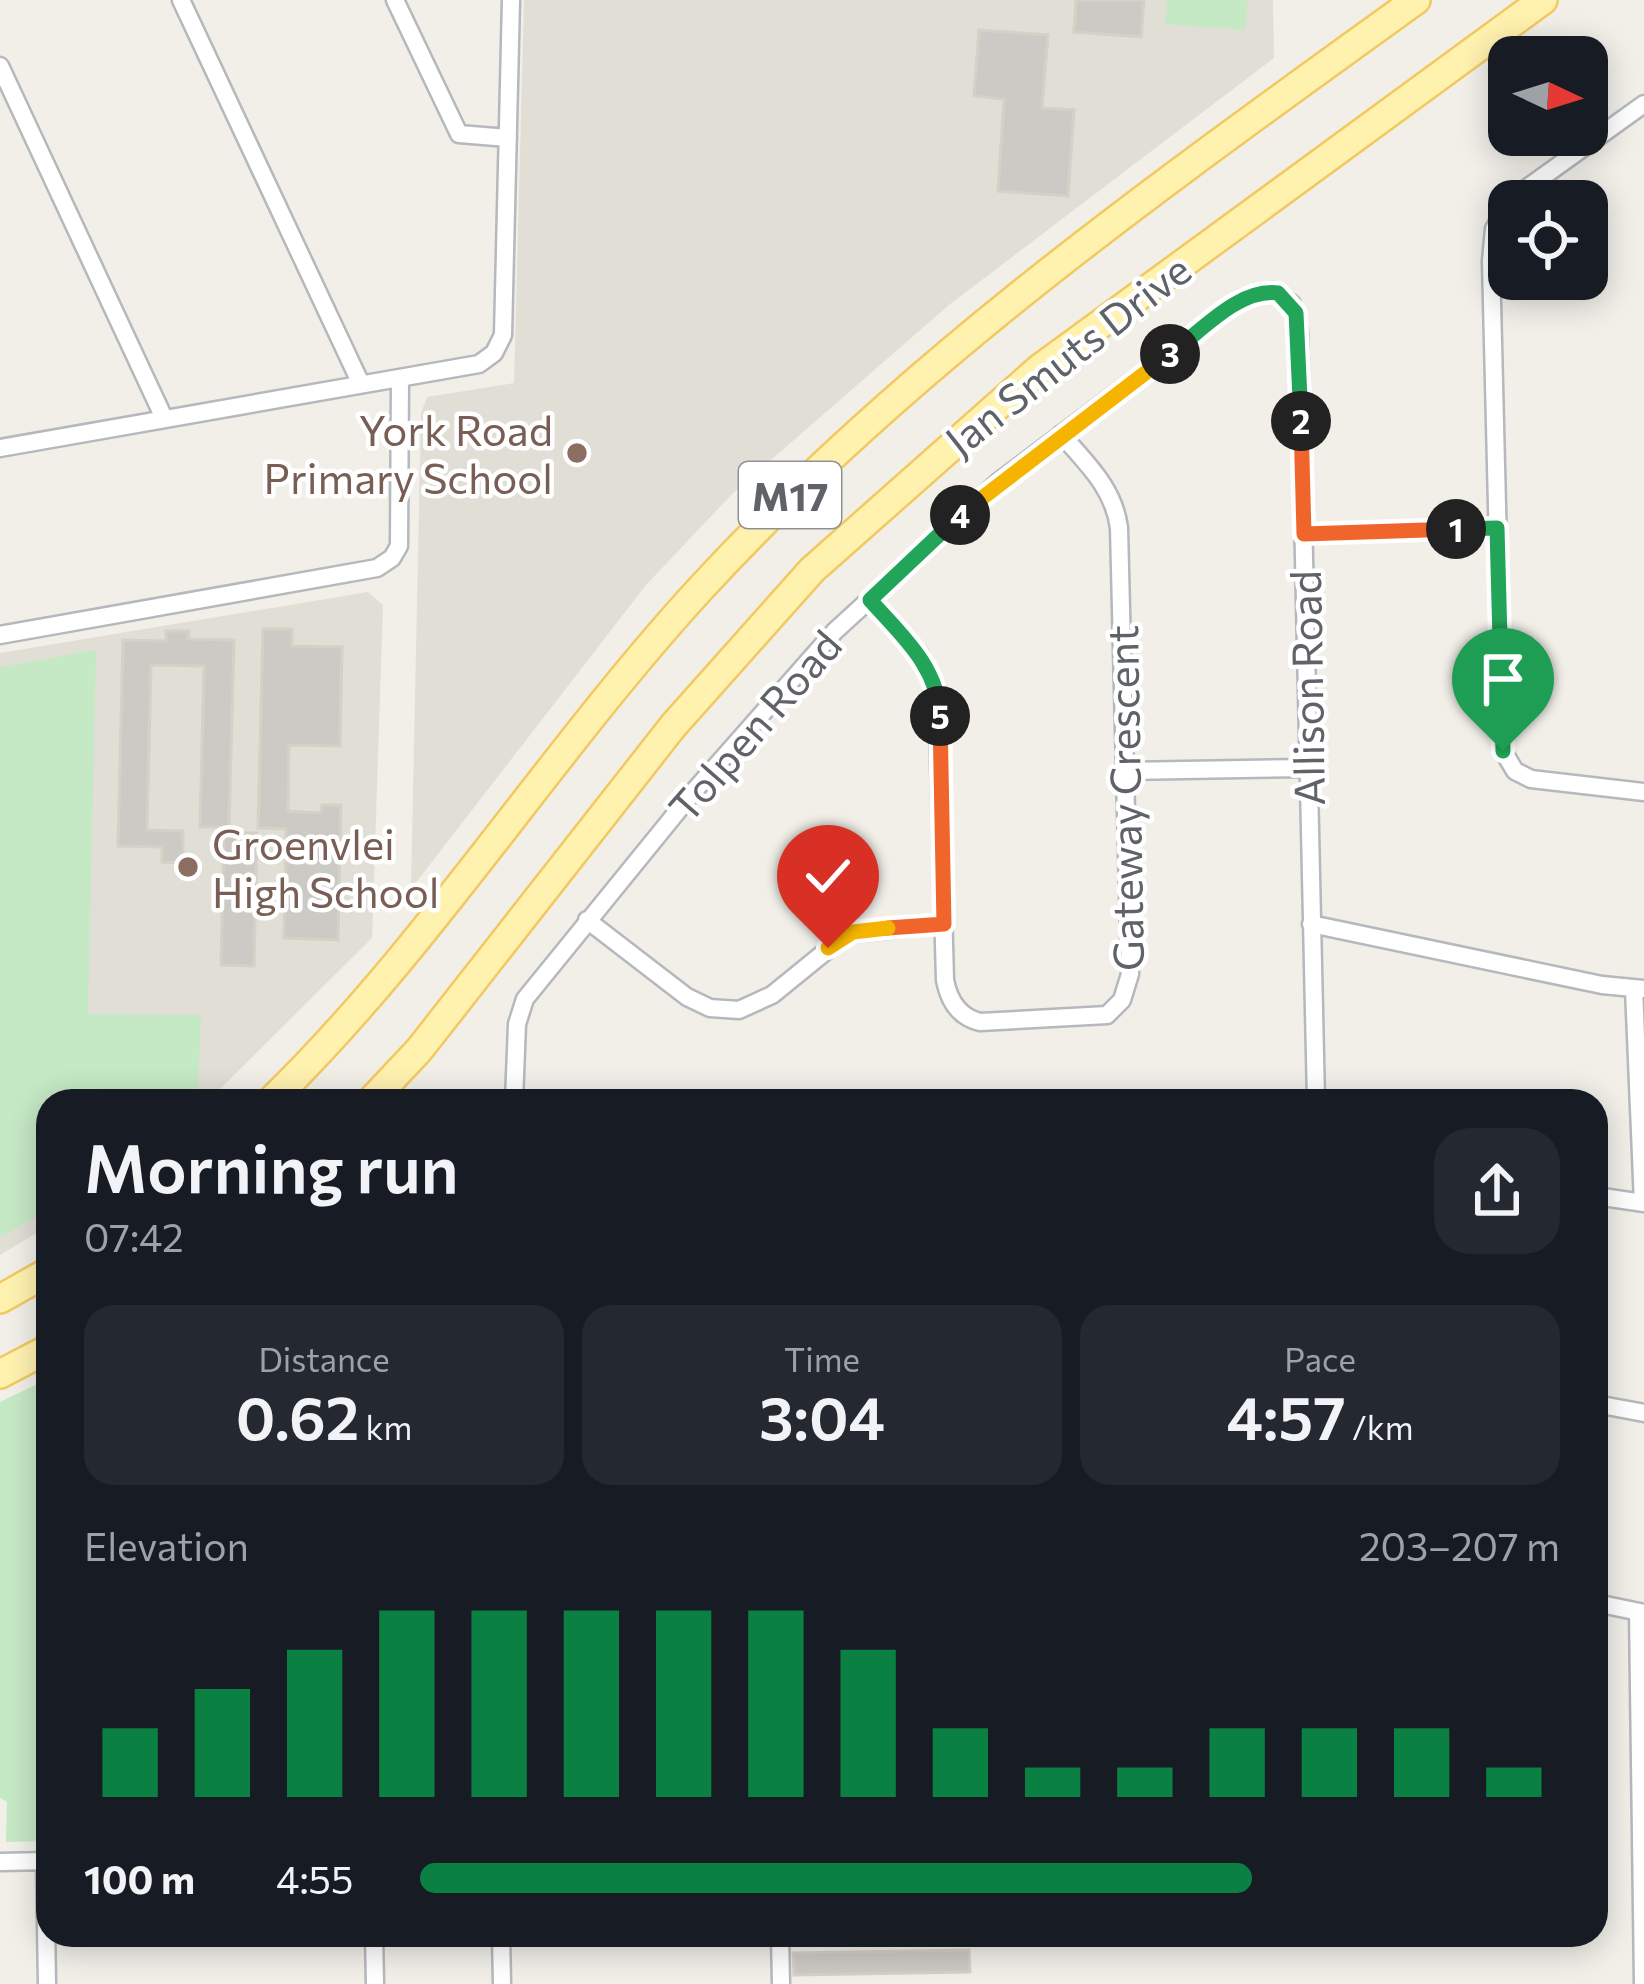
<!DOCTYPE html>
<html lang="en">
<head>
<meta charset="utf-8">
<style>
	body { margin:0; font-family:Commissioner,sans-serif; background:#242831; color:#f1f3f6; height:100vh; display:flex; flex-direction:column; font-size:45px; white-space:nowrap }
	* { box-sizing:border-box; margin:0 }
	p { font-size:39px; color:#9ea1a6 }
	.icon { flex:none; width:66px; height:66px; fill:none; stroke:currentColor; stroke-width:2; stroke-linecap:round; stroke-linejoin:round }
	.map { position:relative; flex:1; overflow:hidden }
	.details { position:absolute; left:36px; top:1089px; width:1572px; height:858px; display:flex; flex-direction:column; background:#171b24; border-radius:36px; box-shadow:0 6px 30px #0003 }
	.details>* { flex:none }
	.needle { width:78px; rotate:94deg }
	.controls { position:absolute; left:1488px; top:36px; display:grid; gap:24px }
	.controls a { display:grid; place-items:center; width:120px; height:120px; border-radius:24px; background:#171b24; box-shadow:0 6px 30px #0003; font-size:60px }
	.pin { position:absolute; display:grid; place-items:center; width:102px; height:102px; color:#fff; margin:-123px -51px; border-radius:50% 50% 50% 0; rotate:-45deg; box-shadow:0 0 12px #0007 }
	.pin .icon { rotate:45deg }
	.km { position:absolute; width:60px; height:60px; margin:-30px; border-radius:50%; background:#222; color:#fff; font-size:33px; line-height:60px; text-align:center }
	.round { display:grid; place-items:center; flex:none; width:126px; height:126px; border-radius:36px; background:#242831 }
	.head { display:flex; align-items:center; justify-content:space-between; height:204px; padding:0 48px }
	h1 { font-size:66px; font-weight:600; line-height:90px }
	.figures { display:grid; grid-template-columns:repeat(3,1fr); gap:18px; height:204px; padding:12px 48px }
	.figures div { display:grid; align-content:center; border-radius:30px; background:#242831; text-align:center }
	.figures b { font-size:60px; font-weight:600 }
	.figures small { font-size:33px; font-weight:400 }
	.figures p { font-size:33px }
	.chart { height:336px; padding:24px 48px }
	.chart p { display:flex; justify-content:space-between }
	.chart svg { width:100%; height:216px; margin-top:12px; stroke:#0b8043; stroke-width:6 }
	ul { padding:0 48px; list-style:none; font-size:39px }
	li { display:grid; grid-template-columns:192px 144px 1fr; align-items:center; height:90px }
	li i { height:30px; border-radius:15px; background:#0b8043 }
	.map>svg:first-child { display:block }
	.education { fill:#e1ded6 }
	.green { fill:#c5e8c5 }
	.building { fill:#cccac5; stroke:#d6d1c6; stroke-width:3 }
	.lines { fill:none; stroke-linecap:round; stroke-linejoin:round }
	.minor-casing { stroke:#b5b8bc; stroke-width:21 }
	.primary-casing { stroke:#f2c960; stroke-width:32 }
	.minor { stroke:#fff; stroke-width:16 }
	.primary { stroke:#fff2af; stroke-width:27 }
	.split-1-casing { stroke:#fff; stroke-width:24 }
	.split-2-casing { stroke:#fff; stroke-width:24 }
	.split-3-casing { stroke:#fff; stroke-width:24 }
	.split-4-casing { stroke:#fff; stroke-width:24 }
	.split-5-casing { stroke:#fff; stroke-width:24 }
	.split-6-casing { stroke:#fff; stroke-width:24 }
	.split-7-casing { stroke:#fff; stroke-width:24 }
	.split-1 { stroke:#22a559; stroke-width:15 }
	.split-2 { stroke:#f0652b; stroke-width:15 }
	.split-3 { stroke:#22a559; stroke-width:15 }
	.split-4 { stroke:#f5b400; stroke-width:15 }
	.split-5 { stroke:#22a559; stroke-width:15 }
	.split-6 { stroke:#f0652b; stroke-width:15 }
	.split-7 { stroke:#f5b400; stroke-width:15 }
	.education-dot { fill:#8d6e63; stroke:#fff; stroke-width:4.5 }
	.labels { text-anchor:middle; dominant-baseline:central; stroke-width:9; stroke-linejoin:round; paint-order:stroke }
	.shield { fill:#fff; stroke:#8f9295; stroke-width:3 }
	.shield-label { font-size:39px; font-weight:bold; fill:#5f6368 }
	.street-label { font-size:42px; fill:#5f6368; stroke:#fff }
	.education-label { font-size:42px; fill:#785e54; stroke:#fff; text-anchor:end }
</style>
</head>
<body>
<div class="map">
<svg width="1644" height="1984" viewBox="0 0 1644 1984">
	<rect width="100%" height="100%" fill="#f1efe8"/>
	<path class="education" d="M 524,0 L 1273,0 L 1274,58 L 949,305 L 733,493 L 646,585 L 411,889 L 421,413 L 427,397 L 514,383 Z
		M 368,592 L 383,605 L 372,938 L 208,1101 L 48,1101 L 48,1226 L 0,1255 L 0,653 Z"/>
	<path class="green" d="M 1167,0 L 1248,0 L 1245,30 L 1165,24 Z
		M 96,650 L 88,1014 L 201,1015 L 198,1093 L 189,1101 L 48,1101 L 48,1210 L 0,1237 L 0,667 Z
		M 48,1379 L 48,1841 L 6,1842 L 7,1802 L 0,1798 L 0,1402 Z"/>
	<path class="building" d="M 1076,0 L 1144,0 L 1141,37 L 1074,32 Z
		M 979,30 L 1048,35 L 1042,108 L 1074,110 L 1068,196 L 998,191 L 1004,99 L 974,96 Z
		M 263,629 L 292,629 L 292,646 L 342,647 L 340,746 L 289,745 L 288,811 L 321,813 L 322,805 L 341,805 L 338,940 L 284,938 L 286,829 L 258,828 Z
		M 166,631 L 189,631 L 188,639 L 234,640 L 229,827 L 200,827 L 204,666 L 151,665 L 147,830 L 183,831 L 183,863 L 162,862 L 162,847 L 118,846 L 123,640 L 166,641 Z
		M 224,832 L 257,833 L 254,966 L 221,965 Z
		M 969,1950 L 970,1972 L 794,1975 L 793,1953 Z"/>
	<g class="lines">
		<g class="minor-casing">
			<path id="minor" d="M 181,0 L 361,384
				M 395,0 L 459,134 L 508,138
				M 0,66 L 164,418
				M 1509,201 L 1494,229 L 1491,261 L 1503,751 L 1515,771 L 1531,779 L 1644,792
				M 1509,201 L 1644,104
				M 0,448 L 479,364 L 494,353 L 503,335 L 511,0
				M 1304,534 L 1497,528
				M 870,600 L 920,655 L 937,689 L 945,980 C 949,1001 959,1017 980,1022 L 1107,1015 L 1122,1000 L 1130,974 L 1119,528 C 1114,488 1086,463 1061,434
				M 0,635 L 377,568 L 392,558 L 399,546 L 400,378
				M 1125,771 L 1306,768
				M 587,920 L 687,997 L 710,1008 L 739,1010 L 772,995 L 847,934 L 944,924
				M 1311,924 L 1602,985 L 1644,989
				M 1634,989 L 1643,1203
				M 514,1101 L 517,1024 L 525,999 L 694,791 L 835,631 L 997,483 L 1243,298 L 1273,291 L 1292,304 L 1299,332 L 1316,1101
				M 1596,1196 L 1644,1203
				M 1596,1404 L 1644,1413
				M 1596,1603 L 1644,1613
				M 1638,1612 L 1643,1984
				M 0,1862 L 48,1861
				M 45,1862 L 47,1984
				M 374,1935 L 375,1984
				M 501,1935 L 502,1984
				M 780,1935 L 781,1984"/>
		</g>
		<g class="primary-casing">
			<path id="primary" d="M 271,1101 C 431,945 551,751 702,587 C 913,358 1166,181 1416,0
				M 371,1101 L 419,1050 L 673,726 L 812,570 L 1039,369 L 1543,0
				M 0,1299 L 48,1272
				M 0,1374 L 48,1349"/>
		</g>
		<use href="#minor" class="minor"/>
		<use href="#primary" class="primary"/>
	</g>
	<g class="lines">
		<g class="split-1-casing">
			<path id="split-1" d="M 1456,529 L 1497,528 L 1503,751"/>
		</g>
		<g class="split-2-casing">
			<path id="split-2" d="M 1301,421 L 1304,534 L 1456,529"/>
		</g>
		<g class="split-3-casing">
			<path id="split-3" d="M 1170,354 C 1201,332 1238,288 1278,293 L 1296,313 L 1301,421"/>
		</g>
		<g class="split-4-casing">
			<path id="split-4" d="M 960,515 L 1170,354"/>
		</g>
		<g class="split-5-casing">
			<path id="split-5" d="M 940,716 C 938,666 901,635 870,600 L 960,515"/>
		</g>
		<g class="split-6-casing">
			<path id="split-6" d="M 888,928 L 944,924 L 940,716"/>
		</g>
		<g class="split-7-casing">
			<path id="split-7" d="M 828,948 L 853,932 L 888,928"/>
		</g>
		<use href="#split-1" class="split-1"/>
		<use href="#split-2" class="split-2"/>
		<use href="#split-3" class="split-3"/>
		<use href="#split-4" class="split-4"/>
		<use href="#split-5" class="split-5"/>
		<use href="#split-6" class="split-6"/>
		<use href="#split-7" class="split-7"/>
	</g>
	<g class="education-dot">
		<circle cx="577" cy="453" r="12"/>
		<circle cx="188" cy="867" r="12"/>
	</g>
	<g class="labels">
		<rect class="shield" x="739" y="462" width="102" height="66" rx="9"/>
		<g class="shield-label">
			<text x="790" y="495">M17</text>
		</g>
		<g class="street-label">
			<text transform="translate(1067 354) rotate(-38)">Jan Smuts Drive</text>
			<text transform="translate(1306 688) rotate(-91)">Allison Road</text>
			<text transform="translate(754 725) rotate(-49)">Tolpen Road</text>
			<text transform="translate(1124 798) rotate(-91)">Gateway Crescent</text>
		</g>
		<g class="education-label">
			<text x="553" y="429">York Road<tspan x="553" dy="48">Primary School</tspan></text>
			<text x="212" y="843" text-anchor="start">Groenvlei<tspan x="212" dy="48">High School</tspan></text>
		</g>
	</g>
</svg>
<div class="controls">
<a><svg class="needle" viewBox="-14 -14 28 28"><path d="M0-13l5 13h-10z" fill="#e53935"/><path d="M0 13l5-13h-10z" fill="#9ea1a6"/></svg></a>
<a><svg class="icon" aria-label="locate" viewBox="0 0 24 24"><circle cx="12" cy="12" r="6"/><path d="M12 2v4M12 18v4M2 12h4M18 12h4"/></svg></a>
</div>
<div class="pin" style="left:1503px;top:751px;background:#1e9e55"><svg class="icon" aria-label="arrive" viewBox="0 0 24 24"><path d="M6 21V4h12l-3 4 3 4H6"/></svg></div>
<div class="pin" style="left:828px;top:948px;background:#d93025"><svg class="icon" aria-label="check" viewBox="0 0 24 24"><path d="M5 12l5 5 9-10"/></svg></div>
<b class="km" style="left:1456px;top:529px">1</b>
<b class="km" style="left:1301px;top:421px">2</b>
<b class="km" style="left:1170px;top:354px">3</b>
<b class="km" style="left:960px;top:515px">4</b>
<b class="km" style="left:940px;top:716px">5</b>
<section class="details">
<div class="head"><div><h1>Morning run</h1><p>07:42</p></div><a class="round"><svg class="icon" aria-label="share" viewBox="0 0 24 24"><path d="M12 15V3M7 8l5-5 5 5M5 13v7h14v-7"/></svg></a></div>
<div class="figures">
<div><p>Distance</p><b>0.62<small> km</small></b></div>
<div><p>Time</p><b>3:04</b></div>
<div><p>Pace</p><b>4:57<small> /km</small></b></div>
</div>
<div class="chart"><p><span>Elevation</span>203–207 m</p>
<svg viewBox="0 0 160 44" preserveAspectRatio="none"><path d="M5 44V30M15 44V22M25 44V14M35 44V6M45 44V6M55 44V6M65 44V6M75 44V6M85 44V14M95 44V30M105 44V38M115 44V38M125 44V30M135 44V30M145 44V30M155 44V38"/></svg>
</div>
<ul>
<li><b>100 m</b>4:55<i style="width:73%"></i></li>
</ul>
</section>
</div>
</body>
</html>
